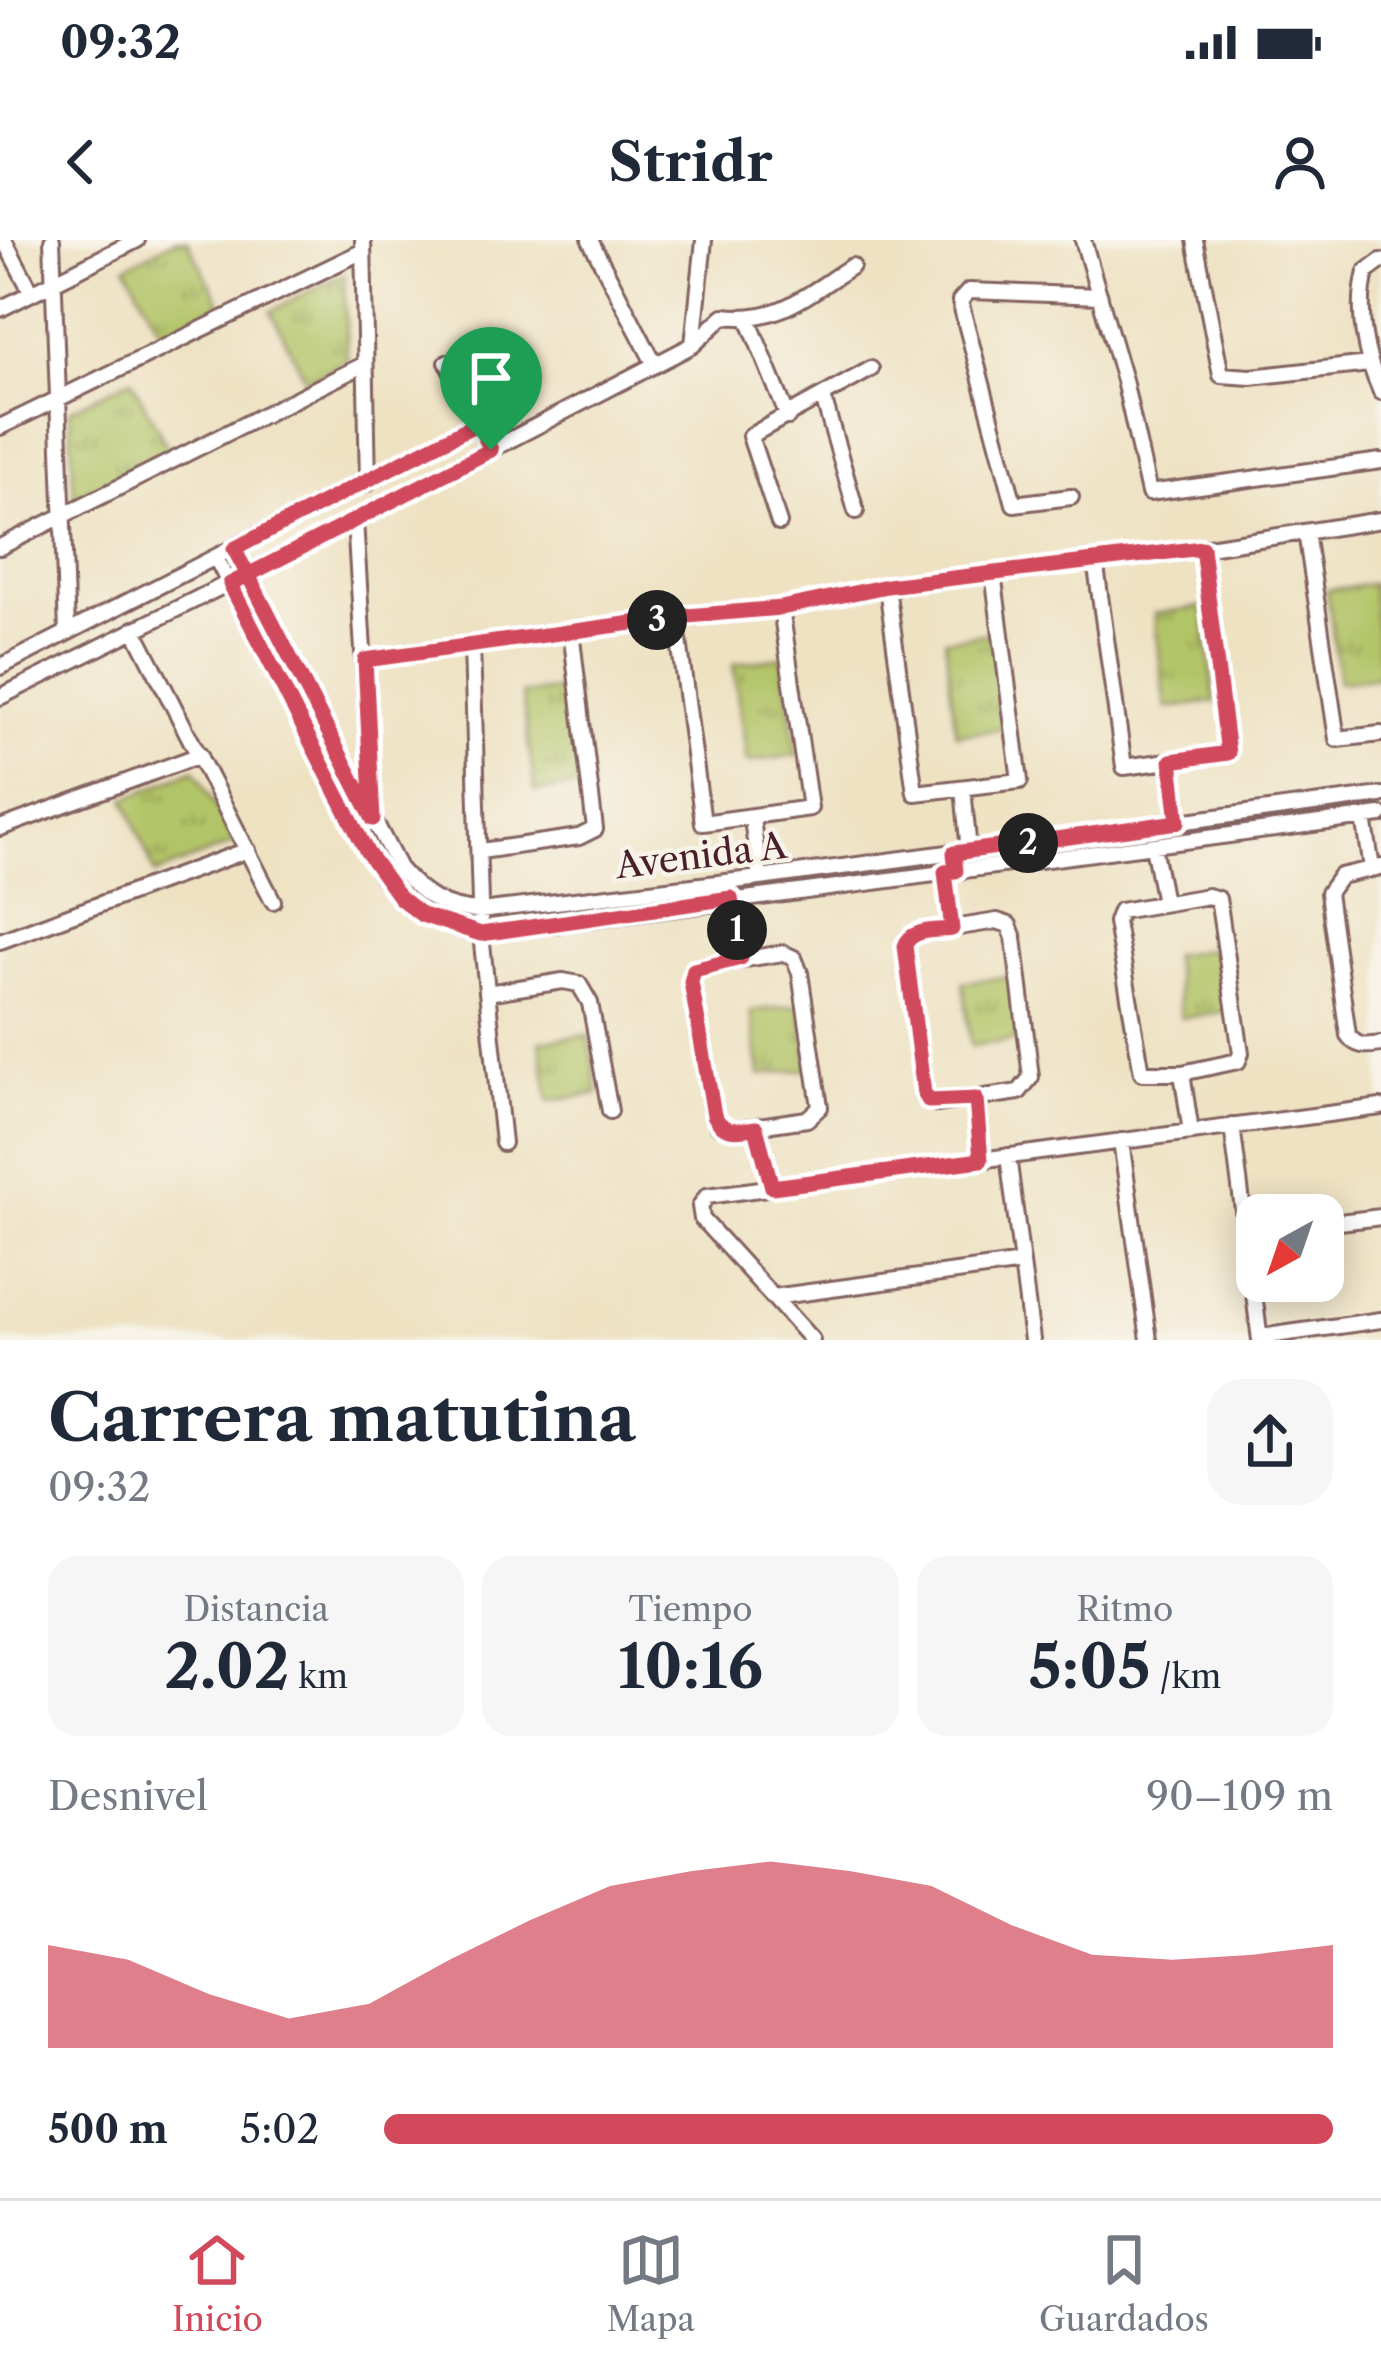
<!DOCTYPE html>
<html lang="es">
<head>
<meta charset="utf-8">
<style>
	body { margin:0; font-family:"Libre Caslon Text",serif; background:#f6f6f7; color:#1f2937; height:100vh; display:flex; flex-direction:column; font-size:45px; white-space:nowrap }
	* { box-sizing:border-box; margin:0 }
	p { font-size:39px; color:#747a83 }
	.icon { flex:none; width:66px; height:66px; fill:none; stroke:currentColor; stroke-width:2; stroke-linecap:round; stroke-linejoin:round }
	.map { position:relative; height:1100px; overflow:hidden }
	.sheet { display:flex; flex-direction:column; background:#fff; flex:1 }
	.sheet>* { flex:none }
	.needle { width:78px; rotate:220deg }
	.fabs { position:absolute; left:1236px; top:954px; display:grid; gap:24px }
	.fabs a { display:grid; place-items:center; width:108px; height:108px; border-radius:24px; background:#fff; box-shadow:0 6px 30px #0003; font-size:60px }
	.pin { position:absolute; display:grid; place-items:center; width:102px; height:102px; color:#fff; margin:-123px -51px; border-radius:50% 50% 50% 0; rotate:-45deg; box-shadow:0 0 12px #0007 }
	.pin .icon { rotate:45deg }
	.km { position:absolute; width:60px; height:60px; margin:-30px; border-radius:50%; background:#222; color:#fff; font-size:33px; line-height:60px; text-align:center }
	.round { display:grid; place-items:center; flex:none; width:126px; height:126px; border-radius:36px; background:#f6f6f7 }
	.head { display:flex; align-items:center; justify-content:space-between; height:204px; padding:0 48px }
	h1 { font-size:66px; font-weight:700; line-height:90px }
	.stats { display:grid; grid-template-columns:repeat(3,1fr); gap:18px; height:204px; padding:12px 48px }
	.stats div { display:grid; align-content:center; border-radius:30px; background:#f6f6f7; text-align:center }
	.stats b { font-size:60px; font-weight:700 }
	.stats small { font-size:33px; font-weight:400 }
	.stats p { font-size:33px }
	.chart { height:336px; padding:24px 48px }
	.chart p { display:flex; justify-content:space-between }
	.chart svg { width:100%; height:216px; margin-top:12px; fill:#d1495b; opacity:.7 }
	ul { padding:0 48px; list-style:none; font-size:39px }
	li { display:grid; grid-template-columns:192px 144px 1fr; align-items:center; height:90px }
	li i { height:30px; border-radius:15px; background:#d1495b }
	.status { display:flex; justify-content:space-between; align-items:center; height:84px; padding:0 60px; background:#fff; direction:ltr }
	.status svg { height:33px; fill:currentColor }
	header { display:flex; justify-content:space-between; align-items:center; height:156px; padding:0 48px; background:#fff; font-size:54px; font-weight:700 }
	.menu { display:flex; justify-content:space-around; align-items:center; height:168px; border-top:3px solid #e0e1e3; background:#fff; font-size:33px; color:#747a83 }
	.menu a { display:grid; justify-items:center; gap:6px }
	.menu .selected { color:#d1495b }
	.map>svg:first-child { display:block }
	.grass { fill:url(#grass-tufts); stroke:#7e7249; stroke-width:3 }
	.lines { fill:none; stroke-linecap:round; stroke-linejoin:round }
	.street-casing { stroke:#836360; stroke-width:20 }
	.street { stroke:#fff; stroke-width:14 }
	.route-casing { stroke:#fff; stroke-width:24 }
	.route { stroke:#d1495b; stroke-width:15 }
	.labels { text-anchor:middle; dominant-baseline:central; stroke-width:9; stroke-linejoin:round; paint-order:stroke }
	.street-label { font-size:36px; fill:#4a1f2b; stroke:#f7f3e8 }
</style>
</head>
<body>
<div class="status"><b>09:32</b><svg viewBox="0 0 49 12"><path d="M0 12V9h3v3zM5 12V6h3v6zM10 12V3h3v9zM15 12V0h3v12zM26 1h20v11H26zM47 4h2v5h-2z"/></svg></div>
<header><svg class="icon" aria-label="back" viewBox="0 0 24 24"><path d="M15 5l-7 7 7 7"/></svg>Stridr<svg class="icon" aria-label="person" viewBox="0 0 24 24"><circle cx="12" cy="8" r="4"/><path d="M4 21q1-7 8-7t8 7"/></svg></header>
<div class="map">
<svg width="1381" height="1100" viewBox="0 0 1381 1100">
	<defs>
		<pattern id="grass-tufts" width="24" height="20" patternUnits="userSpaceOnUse" patternTransform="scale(3)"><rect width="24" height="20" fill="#b2c467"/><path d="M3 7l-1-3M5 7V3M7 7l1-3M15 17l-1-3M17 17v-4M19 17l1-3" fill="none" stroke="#939f55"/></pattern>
	</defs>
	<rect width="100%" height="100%" fill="#f7f3e8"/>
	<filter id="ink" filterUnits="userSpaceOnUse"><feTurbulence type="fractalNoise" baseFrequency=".00833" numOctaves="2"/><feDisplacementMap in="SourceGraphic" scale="24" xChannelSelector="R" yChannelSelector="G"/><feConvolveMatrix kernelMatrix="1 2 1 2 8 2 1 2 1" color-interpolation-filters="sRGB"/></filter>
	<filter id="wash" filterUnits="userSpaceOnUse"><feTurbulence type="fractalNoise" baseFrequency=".004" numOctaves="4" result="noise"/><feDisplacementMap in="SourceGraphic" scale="48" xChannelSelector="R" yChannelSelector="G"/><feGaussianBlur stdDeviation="2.7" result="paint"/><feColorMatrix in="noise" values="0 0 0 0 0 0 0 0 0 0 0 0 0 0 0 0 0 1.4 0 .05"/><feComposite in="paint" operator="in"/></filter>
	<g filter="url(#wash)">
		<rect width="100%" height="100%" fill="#eee2c3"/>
		<path class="grass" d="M 175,0 L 187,0 L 221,64 L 162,94 L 126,26 Z
			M 344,34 L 347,120 L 306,140 L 271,71 Z
			M 131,139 L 169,210 L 74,258 L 70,170 Z
			M 1372,344 L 1381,437 L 1339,442 L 1327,350 Z
			M 1203,367 L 1215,462 L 1166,468 L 1154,373 Z
			M 994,393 L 1006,489 L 956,494 L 945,399 Z
			M 783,417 L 797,515 L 747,522 L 733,424 Z
			M 573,448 L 585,545 L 535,552 L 522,454 Z
			M 195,529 L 235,603 L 155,634 L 125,559 Z
			M 1221,707 L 1230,771 L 1181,778 L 1172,715 Z
			M 1015,736 L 1024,799 L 971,806 L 963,742 Z
			M 801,765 L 810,829 L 760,835 L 751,771 Z
			M 589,795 L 598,854 L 549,861 L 540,801 Z"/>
	</g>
	<g filter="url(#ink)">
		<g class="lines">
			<g class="street-casing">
				<path id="street" d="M 4,0 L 32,53
					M 52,0 L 67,392
					M 363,0 L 368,243
					M 590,0 L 655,125
					M 1083,0 L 1124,140 L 1149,253 L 1381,221
					M 1195,0 L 1221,135 L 1251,137 L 1369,124
					M 1381,21 L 1366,32 C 1356,72 1365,116 1381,152
					M 0,69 L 137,0
					M 748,79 L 788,177
					M 693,105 L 704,0
					M 447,122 L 491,210
					M 823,157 L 856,271
					M 0,187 L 363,11
					M 1071,257 L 1014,264 L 960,61 L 969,51 L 1100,56
					M 355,280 L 373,574
					M 779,283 L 750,196 L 871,129
					M 1306,292 L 1337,499 L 1381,494
					M 0,307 L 365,124
					M 234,309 L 399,628 C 423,656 443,669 480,671 L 760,638 L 1381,555
					M 216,318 L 381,635 C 410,669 437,685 481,694 L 1381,575
					M 1095,320 L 1124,527 L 1228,513 L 1202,308
					M 887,347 L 915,553 L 1020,541 L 993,333
					M 676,377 L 703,583 L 810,568 L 781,368
					M 134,389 L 273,661
					M 472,406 L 481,694 L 503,903
					M 365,420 L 676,377 L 781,368 L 887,347 L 1202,308 L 1381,280
					M 0,427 L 478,183
					M 0,457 L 355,280 L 693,105 L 724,76 C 780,83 807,54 852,26
					M 1171,522 L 1178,582
					M 963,549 L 969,611
					M 1364,578 L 1372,628
					M 752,579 L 760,638
					M 0,588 L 200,515
					M 1153,606 L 1164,662
					M 481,611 L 579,597 L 595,589 L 571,391
					M 1381,627 L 1340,636 L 1328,653 L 1348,795 C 1357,808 1367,806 1381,804
					M 945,632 L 953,689
					M 1208,656 L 1218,659 L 1220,671 L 1241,813 L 1238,821 L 1182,833 L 1142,833 L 1116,682 L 1120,671 Z
					M 731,658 L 741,718
					M 997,681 L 1009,685 L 1014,698 L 1031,837 L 1019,852 L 937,864 L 929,861 L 924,853 L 905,707 L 907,699 L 916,694 Z
					M 0,701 L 248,610
					M 783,713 L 794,718 L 800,733 L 820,867 L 807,879 L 730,890 L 718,885 L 714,875 L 691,742 L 695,730 L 703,726 Z
					M 487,753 L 563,741 L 579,744 L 590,763 L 610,871
					M 1182,833 L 1191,892
					M 976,859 L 981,919
					M 1232,886 L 1260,1100
					M 756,888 L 773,947
					M 1121,901 L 1149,1100
					M 1008,916 L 1032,1100
					M 1323,984 L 1381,977
					M 773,1057 L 1022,1023
					M 1260,1097 L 1381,1080
					M 812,1100 L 702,979 L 700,966 L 707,956 L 1381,867"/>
			</g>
			<use href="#street" class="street"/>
		</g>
	</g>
	<g class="lines" filter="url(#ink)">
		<g class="route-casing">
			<path id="route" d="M 491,210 L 248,335 L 230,344 L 367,612 L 400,658 L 422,675 L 481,694 L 731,658 L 741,718 L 694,730 L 691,742 L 714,875 C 723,894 738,890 756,888 L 772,947 L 981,920 L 976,859 L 929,861 L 924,853 L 905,706 C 911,688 936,691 952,689 L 945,632 L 956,631 L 954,613 L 1178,582 L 1171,521 L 1228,513 L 1202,308 L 887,346 L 781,368 L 676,377 L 365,420 L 373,579 L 248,335 L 234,309 L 478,183 L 491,210"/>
		</g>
		<use href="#route" class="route"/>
	</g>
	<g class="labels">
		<g class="street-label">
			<text transform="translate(701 615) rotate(-7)">Avenida A</text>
		</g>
	</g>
</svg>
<div class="fabs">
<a><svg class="needle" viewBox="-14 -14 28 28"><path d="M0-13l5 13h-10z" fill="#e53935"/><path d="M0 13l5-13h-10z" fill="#747a83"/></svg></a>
</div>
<div class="pin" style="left:491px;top:210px;background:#1e9e55"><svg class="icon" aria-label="arrive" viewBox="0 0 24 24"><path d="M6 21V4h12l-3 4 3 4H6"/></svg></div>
<b class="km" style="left:737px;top:690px">1</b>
<b class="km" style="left:1028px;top:603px">2</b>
<b class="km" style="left:657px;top:380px">3</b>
</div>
<section class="sheet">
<div class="head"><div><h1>Carrera matutina</h1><p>09:32</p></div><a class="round"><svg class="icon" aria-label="share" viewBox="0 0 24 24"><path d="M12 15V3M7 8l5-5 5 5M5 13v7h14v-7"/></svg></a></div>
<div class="stats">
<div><p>Distancia</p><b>2.02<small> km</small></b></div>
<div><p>Tiempo</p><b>10:16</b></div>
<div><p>Ritmo</p><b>5:05<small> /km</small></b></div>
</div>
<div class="chart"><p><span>Desnivel</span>90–109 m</p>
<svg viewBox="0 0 160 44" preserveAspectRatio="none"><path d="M0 44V23L10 26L20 33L30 38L40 35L50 26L60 18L70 11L80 8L90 6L100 8L110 11L120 19L130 25L140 26L150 25L160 23V44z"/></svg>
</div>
<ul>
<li><b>500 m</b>5:02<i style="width:100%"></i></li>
</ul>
</section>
<nav class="menu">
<a class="selected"><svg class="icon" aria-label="home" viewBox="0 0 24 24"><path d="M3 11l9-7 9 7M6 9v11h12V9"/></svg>Inicio</a>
<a><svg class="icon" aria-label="map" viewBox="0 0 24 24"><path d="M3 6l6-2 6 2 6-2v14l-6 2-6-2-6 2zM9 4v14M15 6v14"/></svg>Mapa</a>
<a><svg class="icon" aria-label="saved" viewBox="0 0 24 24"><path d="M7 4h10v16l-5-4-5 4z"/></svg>Guardados</a>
</nav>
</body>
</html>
